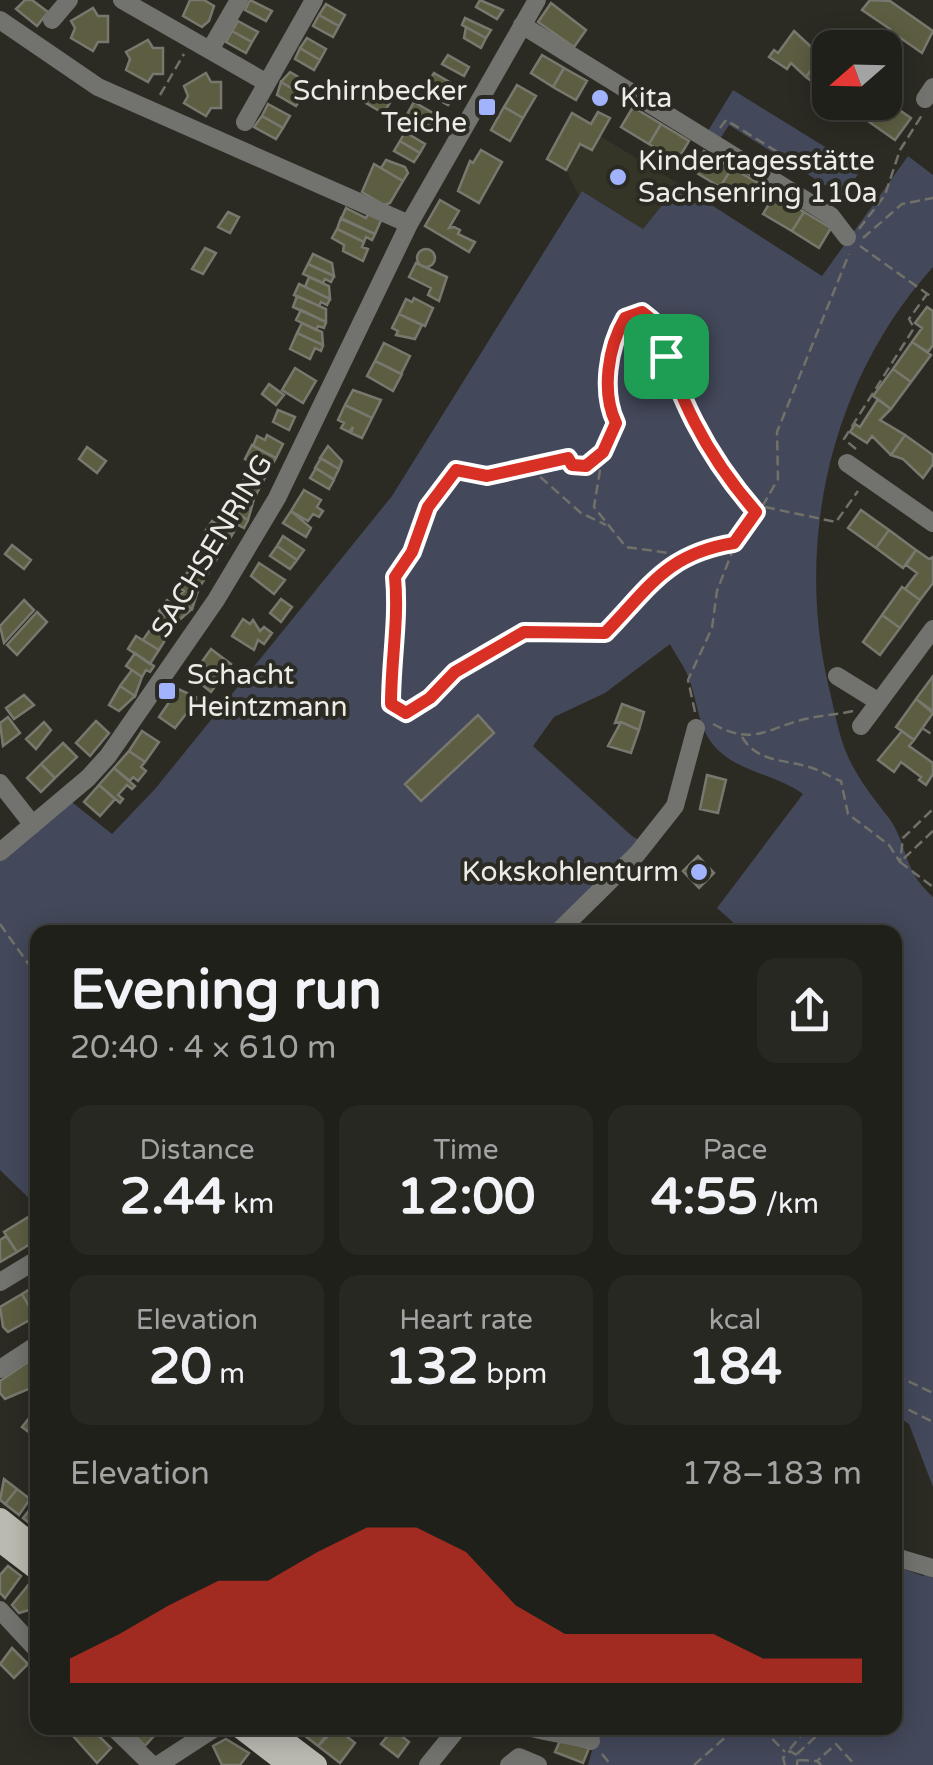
<!DOCTYPE html>
<html lang="en">
<head>
<meta charset="utf-8">
<style>
	body { margin:0; font-family:"Varela Round",sans-serif; background:#282823; color:#f1f3f6; height:100vh; display:flex; flex-direction:column; font-size:38px; white-space:nowrap }
	* { box-sizing:border-box; margin:0 }
	p { font-size:32px; color:#a2a3a2 }
	.icon { flex:none; width:55px; height:55px; fill:none; stroke:currentColor; stroke-width:2; stroke-linecap:round; stroke-linejoin:round }
	.map { position:relative; flex:1; overflow:hidden }
	.side { position:absolute; left:30px; top:925px; width:872px; height:810px; display:flex; flex-direction:column; background:#20201a; border-radius:20px; box-shadow:0 5px 25px #0003,0 0 0 2px #3d3e39 }
	.side>* { flex:none }
	.needle { width:65px; rotate:250deg }
	.tools { position:absolute; left:812px; top:30px; display:grid; gap:20px }
	.tools a { display:grid; place-items:center; width:90px; height:90px; border-radius:20px; background:#20201a; box-shadow:0 5px 25px #0003,0 0 0 2px #3d3e39; font-size:50px }
	.pin { position:absolute; display:grid; place-items:center; width:85px; height:85px; color:#fff; margin:-42px; border-radius:20px; box-shadow:0 5px 15px #0006 }
	.round { display:grid; place-items:center; flex:none; width:105px; height:105px; border-radius:20px; background:#282823 }
	.overview { display:flex; align-items:center; justify-content:space-between; height:170px; padding:0 40px }
	h1 { font-size:55px; font-weight:700; line-height:75px }
	.stats { display:grid; grid-template-columns:repeat(3,1fr); gap:15px; height:170px; padding:10px 40px }
	.stats div { display:grid; align-content:center; border-radius:20px; background:#282823; text-align:center }
	.stats b { font-size:50px; font-weight:700 }
	.stats small { font-size:28px; font-weight:400 }
	.stats p { font-size:28px }
	.chart { height:280px; padding:20px 40px }
	.chart p { display:flex; justify-content:space-between }
	.chart svg { width:100%; height:180px; margin-top:10px; fill:#d93025; opacity:.7 }
	.map>svg:first-child { display:block }
	.built { fill:#353527 }
	.green { fill:#43485a }
	.building { fill:#5d5d42; stroke:#78786f; stroke-width:2.5 }
	.lines { fill:none; stroke-linecap:round; stroke-linejoin:round }
	.path { stroke:#71716a; stroke-width:2.5; stroke-dasharray:10 5; stroke-linecap:butt }
	.minor { stroke:#72726e; stroke-width:18 }
	.major { stroke:#babab1; stroke-width:22 }
	.route-casing { stroke:#fff; stroke-width:20 }
	.route { stroke:#d93025; stroke-width:12 }
	.poi-dot { fill:#a1b3fd; stroke:#2b2b23; stroke-width:4 }
	.labels { text-anchor:middle; dominant-baseline:central; stroke-width:8; stroke-linejoin:round; paint-order:stroke }
	.poi-label { font-size:28px; fill:#ecece6; stroke:#2b2b23; text-anchor:start }
	.street-label { font-size:28px; fill:#ecece6; stroke:#2b2b23 }
</style>
</head>
<body>
<div class="map">
<svg width="933" height="1765" viewBox="0 0 933 1765">
	<rect width="100%" height="100%" fill="#2b2b23"/>
	<path class="built" d="M 598,112 L 610,118 L 600,136 L 679,184 L 643,229 L 583,191 L 579,196 L 566,170 L 547,159 L 572,113 L 591,124 Z"/>
	<path class="green" d="M 733,90 L 861,169 L 844,197 L 729,125 L 720,139 L 708,131 Z
		M 908,156 L 933,175 L 933,267 C 831,380 794,541 829,688 C 835,712 839,739 850,761 C 861,783 875,800 889,818 C 909,847 902,869 933,897 L 933,1487 L 909,1424 L 895,1415 L 895,932 L 744,932 L 717,908 L 803,794 C 777,775 743,773 719,751 C 697,730 699,705 689,679 C 685,667 676,656 670,644 L 605,693 L 554,717 L 533,746 L 632,836 L 652,848 L 566,932 L 38,932 L 37,1206 L 0,1170 L 0,855 L 68,799 L 112,834 L 155,789 L 392,496 L 582,191 L 643,229 L 679,184 L 822,276 Z
		M 895,1566 L 923,1576 L 933,1569 L 933,1765 L 588,1765 L 595,1740 L 567,1728 L 895,1728 Z"/>
	<path class="building" d="M 25,0 L 32,0 L 48,12 L 37,26 L 16,9 Z
		M 190,0 L 204,0 L 214,6 L 209,21 L 202,27 L 183,16 Z
		M 250,0 L 272,11 L 266,21 L 245,10 Z
		M 480,0 L 503,10 L 497,19 L 476,7 Z
		M 870,0 L 890,1 L 933,31 L 922,53 L 899,37 L 895,43 L 885,35 L 890,29 L 862,10 Z
		M 551,3 L 586,30 L 574,47 L 538,22 Z
		M 326,4 L 345,15 L 339,26 L 319,15 Z
		M 93,8 L 98,16 L 108,16 L 108,42 L 98,42 L 93,51 L 71,38 L 75,28 L 71,21 Z
		M 319,15 L 339,26 L 333,37 L 313,26 Z
		M 465,18 L 491,30 L 486,38 L 462,25 Z
		M 238,21 L 258,32 L 252,42 L 232,31 Z
		M 466,27 L 486,38 L 481,48 L 464,38 Z
		M 232,31 L 252,42 L 246,53 L 226,42 Z
		M 794,31 L 821,56 L 806,77 L 791,63 L 787,69 L 769,57 L 774,50 L 778,53 Z
		M 307,38 L 326,49 L 320,60 L 300,48 Z
		M 148,40 L 153,48 L 163,48 L 163,74 L 153,74 L 148,82 L 126,70 L 130,59 L 126,52 Z
		M 300,48 L 320,60 L 314,70 L 295,59 Z
		M 448,55 L 469,67 L 464,76 L 442,64 Z
		M 542,55 L 564,68 L 553,87 L 531,73 Z
		M 822,55 L 830,59 L 830,95 L 806,77 Z
		M 564,68 L 587,81 L 576,100 L 553,87 Z
		M 290,72 L 309,83 L 303,95 L 281,82 Z
		M 206,73 L 211,82 L 221,82 L 221,108 L 211,108 L 206,116 L 184,103 L 188,96 L 184,86 Z
		M 434,73 L 458,87 L 453,96 L 429,81 Z
		M 429,81 L 453,96 L 448,105 L 423,91 Z
		M 281,82 L 303,95 L 296,106 L 277,95 Z
		M 517,85 L 536,96 L 523,118 L 504,107 Z
		M 372,93 L 390,103 L 383,113 L 364,102 Z
		M 885,100 L 911,118 L 895,140 L 865,119 L 877,102 Z
		M 414,102 L 440,117 L 432,132 L 406,116 Z
		M 841,102 L 877,102 L 865,119 Z
		M 268,104 L 290,116 L 283,128 L 262,116 Z
		M 504,107 L 523,118 L 510,141 L 491,130 Z
		M 633,107 L 661,124 L 649,144 L 621,127 Z
		M 598,112 L 610,118 L 592,150 L 580,144 L 566,170 L 547,159 L 572,113 L 591,124 Z
		M 262,116 L 283,128 L 276,139 L 254,127 Z
		M 661,124 L 689,141 L 677,161 L 649,144 Z
		M 405,132 L 425,144 L 420,153 L 400,141 Z
		M 400,141 L 420,153 L 414,162 L 394,151 Z
		M 481,150 L 502,162 L 479,203 L 458,191 L 470,161 L 473,163 Z
		M 704,151 L 732,168 L 720,187 L 692,170 Z
		M 386,160 L 405,167 L 408,173 L 403,181 L 381,168 Z
		M 374,164 L 403,181 L 390,203 L 384,205 L 362,192 Z
		M 732,168 L 760,184 L 748,204 L 720,187 Z
		M 775,194 L 804,212 L 792,231 L 763,214 Z
		M 440,200 L 459,211 L 449,228 L 454,227 L 460,230 L 458,234 L 475,242 L 469,252 L 425,226 Z
		M 346,208 L 366,218 L 369,212 L 382,218 L 375,234 L 341,219 Z
		M 228,212 L 239,217 L 230,233 L 218,227 Z
		M 804,212 L 831,228 L 819,248 L 792,231 Z
		M 341,218 L 375,234 L 372,240 L 366,237 L 364,242 L 337,229 Z
		M 337,229 L 364,242 L 362,247 L 368,249 L 363,261 L 343,251 L 344,245 L 332,238 Z
		M 205,248 L 216,253 L 203,274 L 192,269 Z
		M417 258a9 9 0 1 1 18 0a9 9 0 1 1-18 0Z
		M 313,254 L 332,263 L 334,276 L 308,264 Z
		M 416,263 L 447,277 L 439,301 L 428,295 L 431,288 L 409,277 Z
		M 308,264 L 334,276 L 331,282 L 325,279 L 323,283 L 303,274 Z
		M 309,277 L 329,286 L 330,299 L 305,287 Z
		M 299,284 L 330,299 L 327,305 L 321,302 L 319,306 L 294,295 Z
		M 297,296 L 326,309 L 326,322 L 293,307 Z
		M 414,298 L 433,308 L 425,326 L 399,314 L 406,299 L 412,302 Z
		M 927,307 L 933,311 L 933,345 L 928,352 L 912,342 L 922,328 L 915,323 Z
		M 301,310 L 326,322 L 324,328 L 318,326 L 316,330 L 296,320 Z
		M 399,314 L 422,325 L 415,339 L 396,335 L 398,331 L 392,328 Z
		M 302,323 L 322,332 L 323,345 L 297,333 Z
		M 297,333 L 323,345 L 321,351 L 315,348 L 310,359 L 290,349 Z
		M 912,342 L 931,355 L 911,382 L 893,369 Z
		M 384,343 L 410,356 L 401,374 L 375,361 Z
		M 375,361 L 402,374 L 393,391 L 367,376 Z
		M 295,368 L 316,381 L 303,403 L 282,390 Z
		M 893,369 L 911,382 L 891,409 L 873,396 Z
		M 269,384 L 284,395 L 276,405 L 262,394 Z
		M 353,390 L 381,400 L 372,418 L 345,405 Z
		M 878,399 L 891,409 L 880,420 L 905,435 L 891,455 L 872,436 L 867,443 L 850,432 L 855,424 L 860,427 Z
		M 345,405 L 372,418 L 362,438 L 351,433 L 353,427 L 349,432 L 341,428 L 344,423 L 338,420 Z
		M 278,410 L 295,417 L 289,430 L 273,422 Z
		M 267,435 L 283,444 L 276,458 L 253,446 L 257,436 L 265,440 Z
		M 905,435 L 933,455 L 933,464 L 923,478 L 903,459 L 891,455 Z
		M 252,445 L 276,458 L 268,472 L 245,459 Z
		M 328,446 L 342,461 L 339,469 L 320,458 Z
		M 87,447 L 106,461 L 97,473 L 79,459 Z
		M 321,458 L 339,469 L 334,479 L 315,468 Z
		M 252,463 L 268,472 L 261,485 L 245,477 Z
		M 316,468 L 334,480 L 329,489 L 310,478 Z
		M 245,477 L 261,485 L 254,499 L 238,492 Z
		M 304,490 L 321,500 L 317,507 L 323,511 L 319,517 L 313,514 L 308,521 L 291,511 Z
		M 244,494 L 254,499 L 248,520 L 233,511 Z
		M 861,510 L 889,530 L 876,548 L 848,528 Z
		M 233,511 L 248,520 L 244,528 L 238,525 L 232,535 L 217,525 L 225,512 L 231,516 Z
		M 291,511 L 311,528 L 306,537 L 283,523 Z
		M 212,521 L 232,535 L 224,548 L 209,539 L 212,534 L 206,530 Z
		M 889,530 L 916,550 L 903,568 L 876,548 Z
		M 283,536 L 304,550 L 297,560 L 277,546 Z
		M 209,539 L 224,548 L 215,562 L 200,552 Z
		M 12,545 L 31,560 L 24,569 L 5,554 Z
		M 277,546 L 297,560 L 290,569 L 270,556 Z
		M 916,550 L 929,559 L 933,557 L 933,583 L 920,600 L 905,589 L 917,573 L 906,565 Z
		M 200,552 L 215,562 L 207,575 L 192,565 Z
		M 259,563 L 285,580 L 274,594 L 251,576 Z
		M 192,565 L 207,575 L 199,588 L 183,579 Z
		M 185,580 L 199,588 L 192,609 L 177,599 L 184,591 L 180,588 Z
		M 902,587 L 920,600 L 900,628 L 882,615 Z
		M 177,599 L 192,609 L 176,623 L 159,611 L 167,600 L 173,605 Z
		M 281,599 L 292,607 L 281,622 L 270,613 Z
		M 24,600 L 34,610 L 4,643 L 0,626 Z
		M 37,612 L 47,622 L 17,655 L 7,645 Z
		M 161,613 L 176,623 L 167,637 L 152,627 Z
		M 882,615 L 900,628 L 880,655 L 863,642 Z
		M 243,619 L 250,624 L 253,620 L 260,631 L 264,627 L 272,633 L 264,644 L 258,640 L 254,650 L 232,636 Z
		M 152,627 L 167,637 L 159,650 L 143,640 Z
		M 136,636 L 159,650 L 150,664 L 128,649 Z
		M 211,649 L 231,664 L 222,677 L 201,663 Z
		M 135,653 L 154,666 L 150,672 L 146,670 L 142,677 L 126,666 Z
		M 201,663 L 222,677 L 211,692 L 192,677 Z
		M 132,670 L 142,677 L 135,696 L 120,686 Z
		M 933,676 L 933,711 L 916,699 Z
		M 120,686 L 135,696 L 119,711 L 109,705 Z
		M 178,689 L 196,697 L 196,701 L 175,728 L 159,717 Z
		M 24,695 L 34,705 L 14,719 L 6,708 Z
		M 916,699 L 933,713 L 914,740 L 896,727 Z
		M 622,704 L 644,712 L 639,730 L 621,722 L 615,723 Z
		M 478,715 L 494,733 L 421,801 L 405,784 Z
		M 8,717 L 20,733 L 3,746 L 0,723 Z
		M 96,721 L 109,733 L 90,756 L 76,743 Z
		M 44,722 L 51,730 L 36,749 L 26,739 Z
		M 621,722 L 639,730 L 631,753 L 608,746 Z
		M 142,731 L 159,742 L 145,762 L 129,751 Z
		M 902,731 L 914,740 L 909,746 L 933,763 L 933,774 L 926,785 L 919,780 L 921,777 L 901,762 L 894,772 L 878,760 Z
		M 63,743 L 77,757 L 55,778 L 41,764 Z
		M 129,751 L 145,762 L 141,767 L 146,771 L 138,781 L 133,777 L 130,781 L 114,768 Z
		M 41,764 L 55,778 L 41,792 L 27,778 Z
		M 114,768 L 135,786 L 132,789 L 127,785 L 118,795 L 123,799 L 120,803 L 99,785 Z
		M 707,775 L 726,780 L 718,813 L 700,809 Z
		M 99,785 L 115,799 L 100,816 L 84,802 Z
		M 698,856 L 714,873 L 699,888 L 683,871 Z
		M 38,1211 L 38,1239 L 17,1252 L 4,1232 Z
		M 6,1236 L 17,1252 L 0,1262 L 0,1240 Z
		M 38,1284 L 38,1315 L 35,1317 L 22,1294 Z
		M 22,1294 L 35,1317 L 8,1332 L 3,1327 L 0,1307 Z
		M 38,1355 L 38,1385 L 5,1399 L 0,1393 L 0,1381 Z
		M 38,1407 L 38,1439 L 22,1427 Z
		M 4,1479 L 17,1489 L 5,1504 L 0,1500 Z
		M 17,1489 L 30,1499 L 19,1515 L 5,1504 Z
		M 38,1499 L 38,1530 L 23,1518 Z
		M 8,1566 L 21,1576 L 5,1598 L 0,1593 L 0,1575 Z
		M 30,1583 L 38,1589 L 37,1617 L 29,1610 L 19,1613 L 12,1605 Z
		M 12,1648 L 28,1664 L 14,1678 L 0,1664 Z
		M 66,1728 L 91,1728 L 111,1748 L 97,1763 Z
		M 127,1728 L 161,1728 L 145,1746 Z
		M 295,1728 L 329,1728 L 331,1729 L 318,1746 Z
		M 336,1728 L 355,1743 L 340,1763 L 318,1746 Z
		M 393,1729 L 409,1742 L 398,1757 L 381,1744 Z
		M 563,1734 L 590,1746 L 583,1763 L 555,1752 Z
		M 226,1739 L 249,1753 L 240,1765 L 222,1765 L 213,1746 Z"/>
	<g class="lines">
		<path class="path" d="M 160,95 L 184,54
			M 720,128 L 726,120 L 792,161 L 789,169
			M 859,229 L 885,195 L 900,150 L 922,115
			M 863,238 L 902,204 L 933,198
			M 860,246 L 933,298
			M 856,449 L 844,439 L 914,328 L 909,319 L 927,294
			M 603,452 L 586,466 L 573,465 L 568,458 L 487,476 L 456,470 L 427,507 L 413,552 L 395,577 C 400,620 391,660 391,704 L 406,713 L 430,699 L 455,672 L 524,632 L 605,633 L 674,561
			M 529,467 L 581,513 L 606,525
			M 765,507 L 836,522 L 858,491
			M 734,543 L 707,547 L 674,561 L 669,553 L 626,547 L 594,507 L 603,452 L 616,423 C 602,392 607,347 625,318 L 642,312 L 653,320 L 690,420 L 715,463 L 732,479 L 755,511
			M 695,712 L 688,680 L 712,628 L 717,591 L 741,529 L 762,507 L 778,479 L 777,432 L 849,254
			M 713,724 C 753,746 766,729 805,719 C 821,715 837,715 853,711
			M 922,728 L 933,735
			M 742,737 C 758,763 784,759 809,767 C 820,770 830,777 841,781 L 848,814 L 889,845 L 900,862 L 903,838 L 933,809
			M 933,831 L 900,862 L 933,887
			M 0,924 L 37,976
			M 895,1375 L 933,1393
			M 895,1403 L 933,1422
			M 762,1728 L 785,1752
			M 786,1728 L 794,1738
			M 790,1749 L 807,1728
			M 602,1754 L 611,1765
			M 797,1754 L 825,1728
			M 799,1760 L 816,1761
			M 694,1765 L 736,1728
			M 785,1765 L 783,1758 L 790,1751 L 798,1756 L 797,1765
			M 821,1765 L 817,1761 L 836,1744 L 855,1765"/>
		<path class="minor" d="M 122,0 L 267,83
			M 0,20 L 98,87 L 409,224
			M 52,20 L 69,0
			M 522,25 L 831,216 L 847,237
			M 210,50 L 239,0
			M 925,99 L 933,87
			M 245,122 L 314,0
			M 847,463 L 933,523
			M 837,676 L 879,702
			M 861,726 L 933,629
			M 0,783 L 33,825
			M 0,852 L 88,778 L 108,756 L 216,600 L 277,498 L 409,224 L 537,0
			M 558,932 L 637,854 L 675,806 L 696,728
			M 0,1282 L 38,1259
			M 0,1369 L 38,1344
			M 895,1557 L 933,1568
			M 0,1610 L 38,1651
			M 114,1728 L 152,1765
			M 532,1728 C 551,1734 571,1734 591,1741
			M 158,1765 L 215,1728
			M 428,1765 L 458,1728
			M 509,1765 L 519,1757 L 538,1765"/>
		<path class="major" d="M 0,1519 L 38,1549
			M 0,1541 L 38,1570
			M 241,1728 L 289,1765
			M 267,1728 L 316,1765"/>
	</g>
	<g class="lines">
		<g class="route-casing">
			<path id="route" d="M 642,312 L 652,320 C 681,398 701,449 756,512 L 734,543 C 666,554 650,587 605,633 L 524,632 L 455,672 L 430,698 L 406,713 L 391,704 C 391,660 399,620 395,577 L 412,552 L 428,507 L 456,470 L 487,476 L 568,458 L 572,465 L 586,466 L 603,452 L 616,423 C 601,392 608,347 625,318 Z"/>
		</g>
		<use href="#route" class="route"/>
	</g>
	<g class="poi-dot">
		<circle cx="600" cy="98" r="10"/>
		<rect x="477" y="97" width="20" height="20" rx="5"/>
		<circle cx="618" cy="177" r="10"/>
		<rect x="157" y="681" width="20" height="20" rx="5"/>
		<circle cx="699" cy="872" r="10"/>
	</g>
	<g class="labels">
		<g class="poi-label">
			<text x="467" y="91" text-anchor="end">Schirnbecker<tspan x="467" dy="32">Teiche</tspan></text>
			<text x="620" y="98">Kita</text>
			<text x="638" y="161">Kindertagesstätte<tspan x="638" dy="32">Sachsenring 110a</tspan></text>
			<text x="187" y="675">Schacht<tspan x="187" dy="32">Heintzmann</tspan></text>
			<text x="679" y="872" text-anchor="end">Kokskohlenturm</text>
		</g>
		<g class="street-label">
			<text transform="translate(212 546) rotate(-59)">SACHSENRING</text>
		</g>
	</g>
</svg>
<div class="tools">
<a><svg class="needle" viewBox="-14 -14 28 28"><path d="M0-13l5 13h-10z" fill="#e53935"/><path d="M0 13l5-13h-10z" fill="#a2a3a2"/></svg></a>
</div>
<div class="pin" style="left:666px;top:356px;background:#1e9e55"><svg class="icon" aria-label="arrive" viewBox="0 0 24 24"><path d="M6 21V4h12l-3 4 3 4H6"/></svg></div>
<section class="side">
<div class="overview"><div><h1>Evening run</h1><p>20:40 · 4 × 610 m</p></div><a class="round"><svg class="icon" aria-label="share" viewBox="0 0 24 24"><path d="M12 15V3M7 8l5-5 5 5M5 13v7h14v-7"/></svg></a></div>
<div class="stats">
<div><p>Distance</p><b>2.44<small> km</small></b></div>
<div><p>Time</p><b>12:00</b></div>
<div><p>Pace</p><b>4:55<small> /km</small></b></div>
</div>
<div class="stats">
<div><p>Elevation</p><b>20<small> m</small></b></div>
<div><p>Heart rate</p><b>132<small> bpm</small></b></div>
<div><p>kcal</p><b>184</b></div>
</div>
<div class="chart"><p><span>Elevation</span>178–183 m</p>
<svg viewBox="0 0 160 44" preserveAspectRatio="none"><path d="M0 44V38L10 32L20 25L30 19L40 19L50 12L60 6L70 6L80 12L90 25L100 32L110 32L120 32L130 32L140 38L150 38L160 38V44z"/></svg>
</div>
</section>
</div>
</body>
</html>
